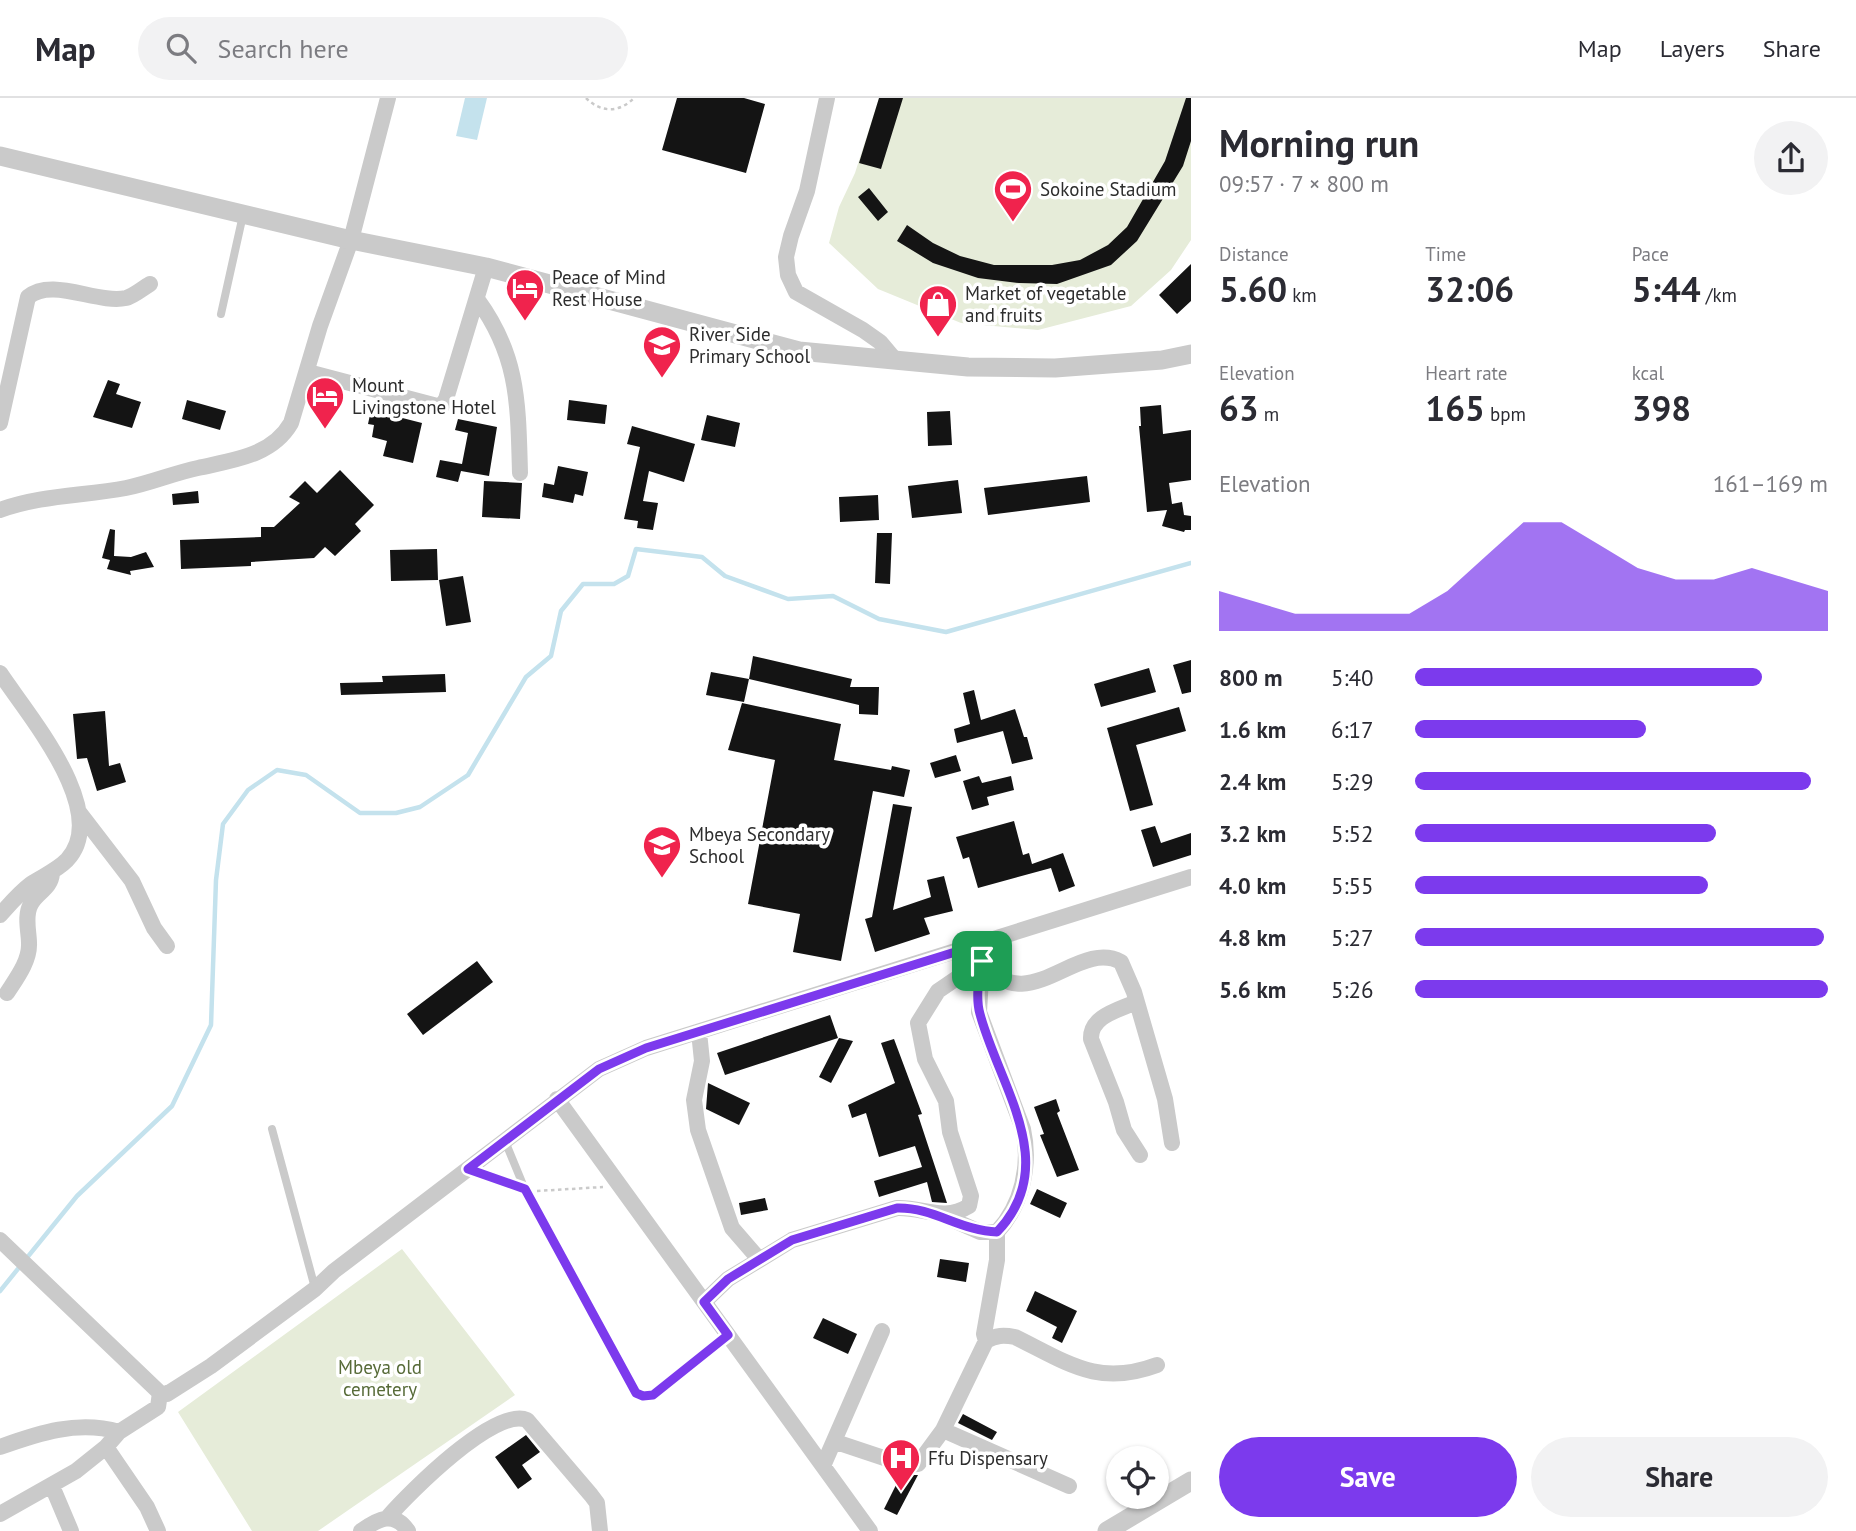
<!DOCTYPE html>
<html lang="en">
<head>
<meta charset="utf-8">
<style>
	body { margin:0; font-family:"PT Sans",sans-serif; background:#f2f2f3; color:#2b2b33; height:100vh; display:flex; flex-direction:column; font-size:26px; white-space:nowrap }
	* { box-sizing:border-box; margin:0 }
	p { font-size:23px; color:#7c7c81 }
	.icon { flex:none; width:38px; height:38px; fill:none; stroke:currentColor; stroke-width:2; stroke-linecap:round; stroke-linejoin:round }
	.map { position:relative; flex:1; overflow:hidden }
	.drawer { display:flex; flex-direction:column; background:#fff; width:665px }
	.drawer>* { flex:none }
	.controls { position:absolute; left:1106px; top:1348px; display:grid; gap:14px }
	.controls a { display:grid; place-items:center; width:63px; height:63px; border-radius:50%; background:#fff; box-shadow:0 2px 5px #0004; font-size:35px }
	.pin { position:absolute; display:grid; place-items:center; width:60px; height:60px; color:#fff; margin:-30px; border-radius:14px; box-shadow:0 4px 10px #0006 }
	.round { display:grid; place-items:center; flex:none; width:74px; height:74px; border-radius:37px; background:#f2f2f3 }
	.summary { display:flex; align-items:center; justify-content:space-between; height:119px; padding:0 28px }
	h1 { font-size:38px; font-weight:700; line-height:52px }
	.figures { display:grid; grid-template-columns:repeat(3,1fr); gap:10px; height:119px; padding:7px 28px }
	.figures div { display:grid; align-content:center }
	.figures b { font-size:35px; font-weight:700 }
	.figures small { font-size:19px; font-weight:400 }
	.figures p { font-size:19px }
	.chart { height:196px; padding:14px 28px }
	.chart p { display:flex; justify-content:space-between }
	.chart svg { width:100%; height:126px; margin-top:7px; fill:#7c3aed; opacity:.7 }
	.cta { display:flex; gap:14px; margin-top:auto; padding:14px 28px }
	.cta a { flex:1; height:80px; border-radius:42px; background:#7c3aed; color:#fff; font-size:28px; font-weight:700; line-height:80px; text-align:center }
	.cta a+a { background:#f2f2f3; color:#2b2b33 }
	ul { padding:0 28px; list-style:none; font-size:23px }
	li { display:grid; grid-template-columns:112px 84px 1fr; align-items:center; height:52px }
	li i { height:18px; border-radius:9px; background:#7c3aed }
	header { display:flex; align-items:center; gap:42px; box-sizing:border-box; height:98px; padding:0 35px; background:#fff; border-bottom:2px solid #e1e1e2 }
	header strong { font-size:33px }
	nav { display:flex; gap:38px; margin-inline-start:auto; font-size:24px }
	.search { width:490px; height:63px; background:#f2f2f3; display:flex; align-items:center; gap:18px; box-sizing:border-box; padding:0 24px; border-radius:38px; color:#7c7c81; font-size:26px }
	main { display:flex; flex:1; min-height:0 }
	.map>svg:first-child { display:block }
	.green { fill:#e6ecd9 }
	.water { fill:#c4e2ed }
	.lines { fill:none; stroke-linecap:round; stroke-linejoin:round }
	.stream { stroke:#c4e2ed; stroke-width:4.5 }
	.building { fill:#141414 }
	.path { stroke:#cacaca; stroke-width:2.5; stroke-dasharray:3.5 3.5; stroke-linecap:butt }
	.service { stroke:#cacaca; stroke-width:8 }
	.minor { stroke:#cacaca; stroke-width:16 }
	.tertiary { stroke:#cacaca; stroke-width:19 }
	.route-casing { stroke:#fff; stroke-width:14 }
	.route { stroke:#7c3aed; stroke-width:9 }
	.labels { text-anchor:middle; dominant-baseline:central; stroke-width:7; stroke-linejoin:round; paint-order:stroke }
	.poi-label { font-size:19px; fill:#2d2d2d; stroke:#fff; text-anchor:start }
	.park-label { font-size:19px; fill:#576b38; stroke:#fff }
</style>
</head>
<body>
<header>
<strong>Map</strong>
<div class="search"><svg class="icon" aria-label="search" viewBox="0 0 24 24"><circle cx="10" cy="10" r="6"/><path d="M15 15l6 6"/></svg>Search here</div>
<nav><a>Map</a><a>Layers</a><a>Share</a></nav>
</header>
<main>
<div class="map">
<svg width="1191" height="1433" viewBox="0 0 1191 1433">
	<rect width="100%" height="100%" fill="#fff"/>
	<path class="green" d="M 879,0 L 1191,0 L 1191,142 L 1171,172 L 1131,208 L 1038,232 L 961,225 L 878,191 L 829,145 L 839,109 L 855,75 Z
		M 402,1151 L 515,1297 L 318,1433 L 252,1433 L 178,1314 Z"/>
	<path class="water" d="M 465,0 L 487,0 L 477,42 L 456,38 Z"/>
	<g class="lines">
		<path class="stream" d="M 0,1193 L 77,1098 L 172,1008 L 211,927 L 216,782 L 223,726 L 248,692 L 277,672 L 306,677 L 360,715 L 396,715 L 420,709 L 468,677 L 526,579 L 551,558 L 561,513 L 583,486 L 614,486 L 628,478 L 636,451 L 702,459 L 725,478 L 788,501 L 833,498 L 879,521 L 946,534 L 1191,465"/>
	</g>
	<path class="building" d="M 677,0 L 744,0 L 765,6 L 746,75 L 662,52 Z
		M 879,0 L 903,0 L 881,71 L 859,65 Z
		M 1186,0 L 1191,0 L 1191,43 L 1183,68 L 1137,143 L 1111,167 L 1057,186 L 1019,185 L 978,180 L 933,165 L 897,143 L 907,127 L 933,145 L 960,158 L 994,167 L 1052,167 L 1080,162 L 1108,147 L 1127,129 L 1165,63 Z
		M 869,90 L 888,114 L 878,123 L 858,99 Z
		M 1191,166 L 1191,203 L 1177,216 L 1159,197 Z
		M 108,282 L 120,286 L 116,296 L 141,304 L 132,330 L 93,319 Z
		M 187,302 L 226,313 L 220,332 L 182,321 Z
		M 569,302 L 607,307 L 605,326 L 567,322 Z
		M 1161,307 L 1163,336 L 1191,332 L 1191,382 L 1169,385 L 1172,406 L 1182,404 L 1184,417 L 1191,418 L 1191,432 L 1185,432 L 1184,434 L 1162,428 L 1167,412 L 1147,414 L 1139,328 L 1141,328 L 1140,309 Z
		M 371,312 L 422,325 L 413,365 L 383,358 L 387,343 L 372,339 L 374,327 L 368,326 Z
		M 950,313 L 952,347 L 928,348 L 927,314 Z
		M 707,317 L 740,325 L 735,349 L 701,342 Z
		M 458,321 L 497,329 L 489,378 L 461,373 L 458,384 L 436,379 L 440,362 L 462,366 L 468,335 L 455,332 Z
		M 632,328 L 695,346 L 684,384 L 649,373 L 643,403 L 658,405 L 653,432 L 637,430 L 638,423 L 624,421 L 640,349 L 627,346 Z
		M 558,368 L 588,374 L 583,398 L 575,396 L 573,405 L 542,399 L 544,385 L 554,387 Z
		M 340,372 L 374,407 L 355,426 L 361,433 L 335,458 L 325,449 L 314,460 L 251,464 L 251,468 L 181,471 L 180,442 L 261,439 L 261,429 L 274,429 L 300,405 L 289,399 L 305,383 L 317,395 Z
		M 1087,378 L 1090,404 L 988,417 L 984,390 Z
		M 958,382 L 962,415 L 912,420 L 908,388 Z
		M 484,383 L 522,385 L 520,421 L 482,419 Z
		M 198,393 L 199,405 L 173,407 L 172,396 Z
		M 878,397 L 879,422 L 840,424 L 839,399 Z
		M 110,431 L 115,432 L 114,458 L 131,459 L 146,454 L 154,469 L 130,473 L 131,477 L 107,471 L 110,462 L 102,460 Z
		M 877,435 L 892,435 L 890,486 L 875,485 Z
		M 437,451 L 438,482 L 391,483 L 390,452 Z
		M 463,478 L 471,524 L 446,528 L 439,482 Z
		M 753,558 L 852,581 L 850,589 L 879,589 L 878,617 L 859,616 L 859,607 L 749,581 Z
		M 1191,562 L 1191,594 L 1182,596 L 1173,567 Z
		M 1149,570 L 1156,594 L 1101,609 L 1094,586 Z
		M 711,574 L 749,581 L 744,604 L 706,597 Z
		M 445,576 L 446,594 L 341,597 L 340,585 L 383,584 L 382,578 Z
		M 974,592 L 981,622 L 1015,611 L 1024,639 L 1027,639 L 1033,661 L 1012,666 L 1003,633 L 957,645 L 954,631 L 970,626 L 963,595 Z
		M 742,605 L 841,626 L 834,662 L 891,672 L 892,668 L 910,672 L 904,699 L 873,693 L 841,863 L 793,854 L 800,816 L 748,806 L 775,662 L 728,652 Z
		M 1179,609 L 1186,633 L 1136,647 L 1153,707 L 1130,713 L 1107,630 Z
		M 105,613 L 109,668 L 120,665 L 126,684 L 97,693 L 87,660 L 77,661 L 73,616 Z
		M 956,657 L 961,673 L 935,680 L 930,665 Z
		M 979,678 L 982,685 L 1011,678 L 1014,692 L 987,699 L 989,707 L 972,712 L 963,683 Z
		M 893,706 L 912,709 L 893,812 L 931,799 L 927,782 L 944,778 L 953,813 L 924,820 L 930,836 L 875,854 L 865,821 L 872,819 Z
		M 1014,723 L 1023,757 L 1029,755 L 1032,766 L 1063,755 L 1075,788 L 1059,794 L 1051,770 L 978,790 L 969,759 L 963,761 L 956,739 Z
		M 1155,728 L 1161,745 L 1191,735 L 1191,757 L 1153,769 L 1141,732 Z
		M 477,863 L 493,884 L 423,937 L 407,916 Z
		M 830,917 L 838,940 L 725,977 L 717,955 Z
		M 839,940 L 853,943 L 831,985 L 819,979 Z
		M 894,941 L 922,1016 L 918,1017 L 947,1105 L 932,1104 L 927,1084 L 879,1099 L 874,1083 L 922,1069 L 915,1048 L 879,1059 L 866,1015 L 852,1020 L 848,1007 L 895,985 L 881,945 Z
		M 708,985 L 750,1005 L 739,1027 L 706,1011 Z
		M 1056,1001 L 1060,1013 L 1057,1015 L 1079,1072 L 1057,1079 L 1040,1037 L 1044,1036 L 1034,1009 Z
		M 1037,1091 L 1067,1105 L 1060,1120 L 1030,1106 Z
		M 765,1100 L 768,1112 L 741,1117 L 739,1105 Z
		M 940,1161 L 969,1165 L 966,1184 L 937,1179 Z
		M 1035,1193 L 1077,1213 L 1062,1245 L 1052,1240 L 1057,1229 L 1026,1213 Z
		M 823,1220 L 857,1236 L 848,1256 L 813,1240 Z
		M 963,1316 L 997,1334 L 992,1342 L 958,1325 Z
		M 526,1337 L 540,1354 L 522,1367 L 532,1381 L 518,1391 L 495,1359 Z
		M 901,1377 L 918,1377 L 897,1417 L 884,1411 Z"/>
	<g class="lines">
		<path class="path" d="M 586,0 C 601,15 619,15 634,0
			M 484,1078 L 511,1087
			M 537,1093 L 603,1089"/>
		<path class="service" d="M 221,216 L 243,117
			M 272,1031 L 315,1190
			M 505,1043 L 526,1094 L 636,1295 L 643,1298 L 653,1297 L 728,1237"/>
		<path class="minor" d="M 827,0 L 807,93 L 791,138 L 786,159 L 788,177 L 796,194 L 863,232 L 880,244 L 896,263
			M 477,201 C 519,258 518,306 520,375
			M 308,274 L 441,309 L 446,301 L 486,169
			M 0,325 L 28,199 C 52,179 97,206 126,200 C 134,198 143,190 150,186
			M 0,412 C 41,397 83,398 126,390 C 151,385 174,375 198,370 C 233,362 272,358 291,325 L 320,228 L 351,142 L 388,0
			M 0,575 C 27,616 112,714 67,762 C 56,773 43,778 31,786 C 19,795 10,806 0,817
			M 79,714 L 132,783 L 154,830 L 167,848
			M 982,863 C 1027,924 1077,840 1121,864 L 1134,894 L 1165,1001 L 1172,1045
			M 7,895 C 16,881 30,863 29,845 C 29,834 24,817 31,806 C 37,794 51,791 52,775
			M 1136,904 C 1119,912 1090,918 1091,941 L 1116,1004 L 1124,1032 L 1140,1057
			M 699,934 L 702,963 L 694,1002 L 698,1032 L 732,1130 L 758,1160
			M 557,1001 L 870,1433
			M 944,1118 L 980,1134 L 997,1134 C 1022,1107 1031,1067 1023,1031 L 979,914 L 982,863
			M 0,1142 L 160,1295 L 167,1296 L 211,1268 L 315,1191 L 334,1173 L 599,971 L 646,950 L 1191,779
			M 704,1204 L 728,1181 L 792,1142 L 897,1110 C 924,1109 943,1124 969,1108 L 971,1098 L 950,1034 L 946,1003 L 925,961 L 918,925 L 938,893 L 982,863 L 981,846
			M 986,1243 L 984,1236 L 997,1162 L 997,1134
			M 943,1332 L 1069,1388
			M 836,1344 L 905,1367 L 918,1366 L 943,1332 L 986,1243 C 996,1237 1004,1237 1015,1239 C 1068,1265 1098,1289 1157,1267
			M 0,1349 C 39,1335 78,1322 119,1334
			M 106,1349 L 147,1409 L 158,1433
			M 823,1368 L 882,1233
			M 52,1388 L 71,1433
			M 0,1416 L 76,1373 L 106,1349 L 119,1334 L 158,1309 L 160,1295
			M 388,1419 C 409,1395 495,1308 527,1322 L 591,1397 L 597,1405 L 600,1433
			M 361,1433 C 378,1421 394,1412 408,1433"/>
		<path class="tertiary" d="M 0,58 L 351,142 L 486,169 L 799,253 L 968,269 L 1055,270 L 1162,262 L 1191,256
			M 1107,1433 L 1191,1383"/>
	</g>
	<g class="lines">
		<g class="route-casing">
			<path id="route" d="M 981,846 C 982,869 974,895 980,916 C 999,988 1062,1066 997,1134 C 961,1133 933,1109 897,1110 L 792,1142 L 728,1181 L 704,1204 L 728,1237 L 653,1297 L 643,1298 L 636,1295 L 525,1091 L 468,1071 L 599,971 L 646,950 Z"/>
		</g>
		<use href="#route" class="route"/>
	</g>
	<defs>
		<g id="stadium-pin" transform="scale(2.0125)"><path d="M0 17L-7.5 6A9.5 9.5 0 1 1 7.5 6Z" fill="#f0234d" stroke="#fff"/><path d="M0-5a6.5 5 0 1 0 0 10a6.5 5 0 1 0 0-10ZM-3.5-1.8h7v3.6h-7Z" fill="#fff"/></g>
		<g id="hotel-pin" transform="scale(2.0125)"><path d="M0 17L-7.5 6A9.5 9.5 0 1 1 7.5 6Z" fill="#f0234d" stroke="#fff"/><path d="M-6-4.5h1.5V1H6V5H4.5V3h-9V5H-6ZM-4 0a1.8 1.8 0 1 1 3.6 0ZM.5 0V-2.5h3Q6-2.5 6 0Z" fill="#fff"/></g>
		<g id="shop-pin" transform="scale(2.0125)"><path d="M0 17L-7.5 6A9.5 9.5 0 1 1 7.5 6Z" fill="#f0234d" stroke="#fff"/><path d="M-5-2.5h2.3a2.7 3.5 0 0 1 5.4 0H5L5.5 6h-11ZM-1.5-2.5h3a1.5 2.3 0 0 0-3 0Z" fill="#fff"/></g>
		<g id="school-pin" transform="scale(2.0125)"><path d="M0 17L-7.5 6A9.5 9.5 0 1 1 7.5 6Z" fill="#f0234d" stroke="#fff"/><path d="M0-5L7-2L0 1L-7-2ZM-4 1L0 2.5L4 1V4Q0 6-4 4Z" fill="#fff"/></g>
		<g id="hospital-pin" transform="scale(2.0125)"><path d="M0 17L-7.5 6A9.5 9.5 0 1 1 7.5 6Z" fill="#f0234d" stroke="#fff"/><path d="M-5-5h3v3.5h4V-5h3V5h-3V1.5h-4V5h-3Z" fill="#fff"/></g>
	</defs>
	<g fill-rule="evenodd">
		<use href="#stadium-pin" x="1013" y="91"/>
		<use href="#hotel-pin" x="525" y="190"/>
		<use href="#shop-pin" x="938" y="206"/>
		<use href="#school-pin" x="662" y="247"/>
		<use href="#hotel-pin" x="325" y="298"/>
		<use href="#school-pin" x="662" y="747"/>
		<use href="#hospital-pin" x="901" y="1360"/>
	</g>
	<g class="labels">
		<g class="poi-label">
			<text x="1040" y="91">Sokoine Stadium</text>
			<text x="552" y="179">Peace of Mind<tspan x="552" dy="22">Rest House</tspan></text>
			<text x="965" y="195">Market of vegetable<tspan x="965" dy="22">and fruits</tspan></text>
			<text x="689" y="236">River Side<tspan x="689" dy="22">Primary School</tspan></text>
			<text x="352" y="287">Mount<tspan x="352" dy="22">Livingstone Hotel</tspan></text>
			<text x="689" y="736">Mbeya Secondary<tspan x="689" dy="22">School</tspan></text>
			<text x="928" y="1360">Ffu Dispensary</text>
		</g>
		<g class="park-label">
			<text x="380" y="1269">Mbeya old<tspan x="380" dy="22">cemetery</tspan></text>
		</g>
	</g>
</svg>
<div class="controls">
<a><svg class="icon" aria-label="locate" viewBox="0 0 24 24"><circle cx="12" cy="12" r="6"/><path d="M12 2v4M12 18v4M2 12h4M18 12h4"/></svg></a>
</div>
<div class="pin" style="left:982px;top:863px;background:#1e9e55"><svg class="icon" aria-label="arrive" viewBox="0 0 24 24"><path d="M6 21V4h12l-3 4 3 4H6"/></svg></div>
</div>
<section class="drawer">
<div class="summary"><div><h1>Morning run</h1><p>09:57 · 7 × 800 m</p></div><a class="round"><svg class="icon" aria-label="share" viewBox="0 0 24 24"><path d="M12 15V3M7 8l5-5 5 5M5 13v7h14v-7"/></svg></a></div>
<div class="figures">
<div><p>Distance</p><b>5.60<small> km</small></b></div>
<div><p>Time</p><b>32:06</b></div>
<div><p>Pace</p><b>5:44<small> /km</small></b></div>
</div>
<div class="figures">
<div><p>Elevation</p><b>63<small> m</small></b></div>
<div><p>Heart rate</p><b>165<small> bpm</small></b></div>
<div><p>kcal</p><b>398</b></div>
</div>
<div class="chart"><p><span>Elevation</span>161–169 m</p>
<svg viewBox="0 0 160 44" preserveAspectRatio="none"><path d="M0 44V30L10 34L20 38L30 38L40 38L50 38L60 30L70 18L80 6L90 6L100 14L110 22L120 26L130 26L140 22L150 26L160 30V44z"/></svg>
</div>
<ul>
<li><b>800 m</b>5:40<i style="width:84%"></i></li>
<li><b>1.6 km</b>6:17<i style="width:56%"></i></li>
<li><b>2.4 km</b>5:29<i style="width:96%"></i></li>
<li><b>3.2 km</b>5:52<i style="width:73%"></i></li>
<li><b>4.0 km</b>5:55<i style="width:71%"></i></li>
<li><b>4.8 km</b>5:27<i style="width:99%"></i></li>
<li><b>5.6 km</b>5:26<i style="width:100%"></i></li>
</ul>
<div class="cta"><a>Save</a><a>Share</a></div>
</section>
</main>
</body>
</html>
